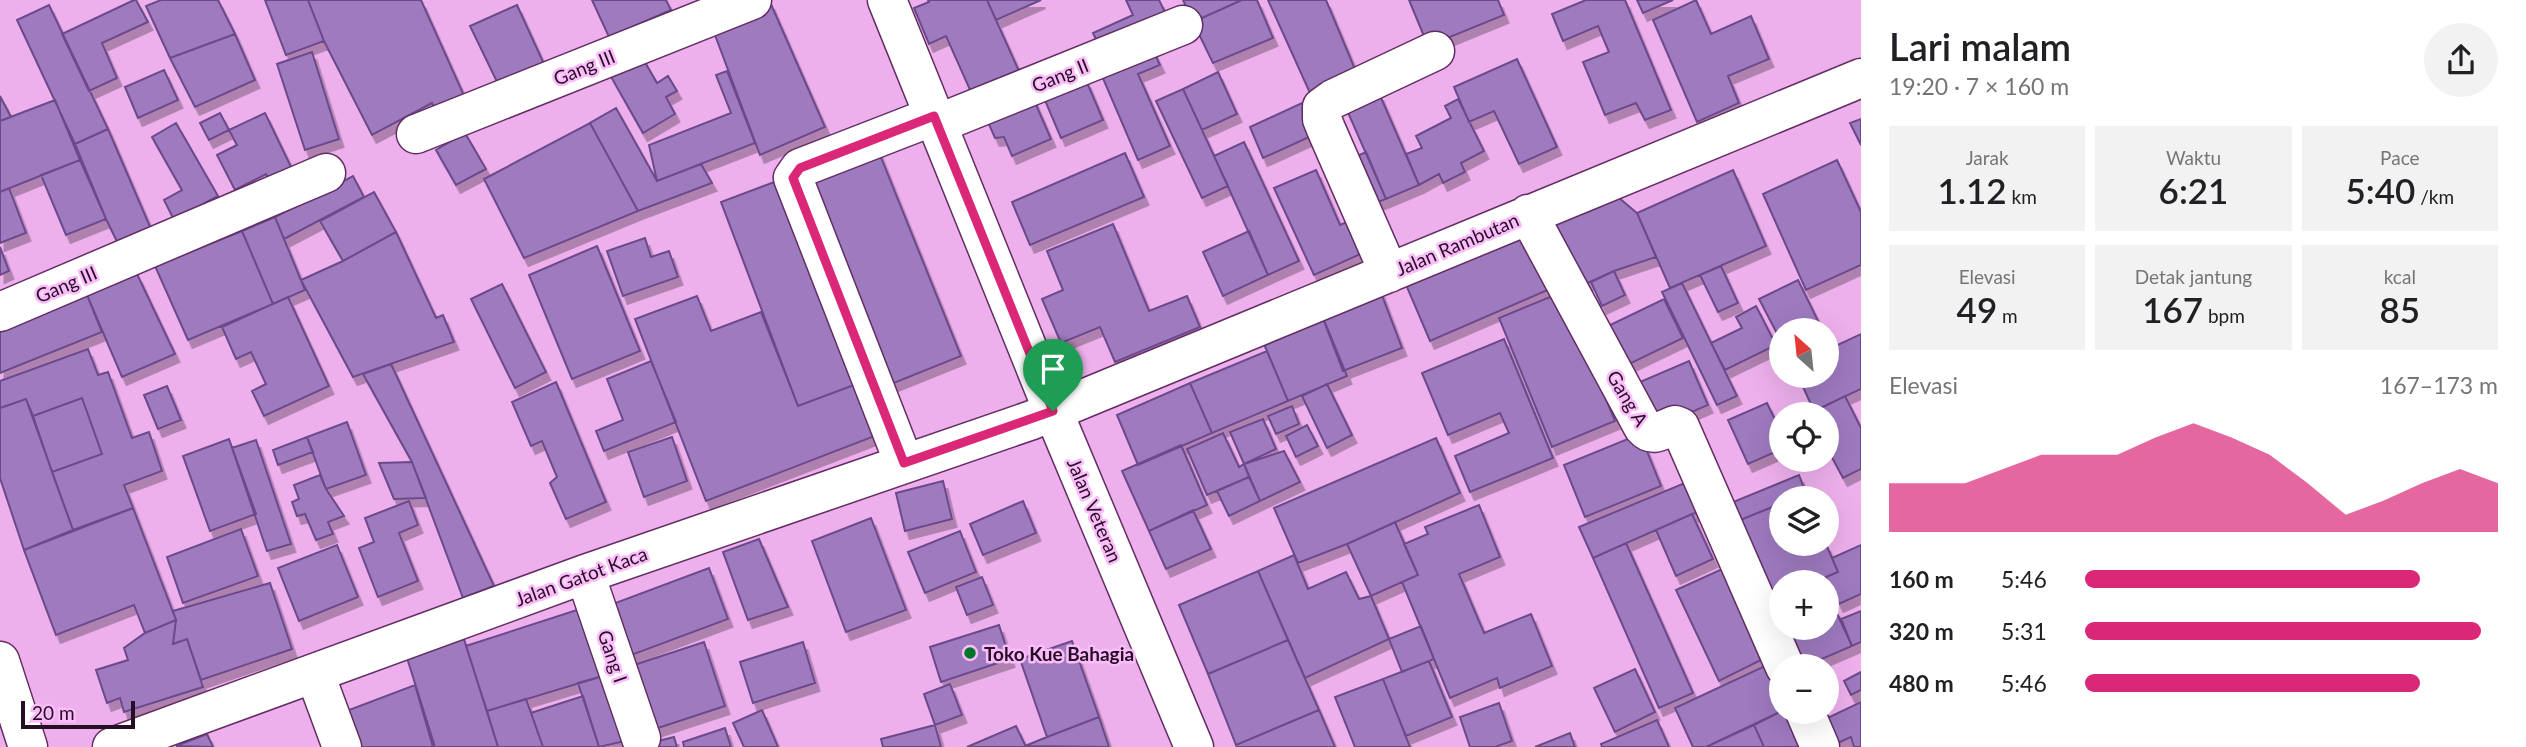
<!DOCTYPE html>
<html lang="id">
<head>
<meta charset="utf-8">
<style>
	body { margin:0; font-family:Lato,sans-serif; background:#f2f2f2; color:#202124; height:100vh; display:flex; flex-direction:column; font-size:26px; white-space:nowrap }
	* { box-sizing:border-box; margin:0 }
	p { font-size:23px; color:#757577 }
	.icon { flex:none; width:38px; height:38px; fill:none; stroke:currentColor; stroke-width:2; stroke-linecap:round; stroke-linejoin:round }
	.map { position:relative; flex:1; overflow:hidden }
	.panel { display:flex; flex-direction:column; background:#fff; width:665px }
	.panel>* { flex:none }
	.needle { width:46px; rotate:333deg }
	.fabs { position:absolute; left:1769px; top:318px; display:grid; gap:14px }
	.fabs a { display:grid; place-items:center; width:70px; height:70px; border-radius:50%; background:#fff; box-shadow:0 7px 28px #0002; font-size:35px }
	.scale { position:absolute; left:21px; bottom:18px; width:114px; box-sizing:border-box; padding-left:7px; border:4px solid #260f26; border-top:0; font-size:19px; line-height:24px; white-space:nowrap; color:#260f26; -webkit-text-stroke:5px #fcbcfa; paint-order:stroke }
	.pin { position:absolute; display:grid; place-items:center; width:60px; height:60px; color:#fff; margin:-72px -30px; border-radius:50% 50% 50% 0; rotate:-45deg; box-shadow:0 0 7px #0007 }
	.pin .icon { rotate:45deg }
	.round { display:grid; place-items:center; flex:none; width:74px; height:74px; border-radius:37px; background:#f2f2f2 }
	.summary { display:flex; align-items:center; justify-content:space-between; height:119px; padding:0 28px }
	h1 { font-size:38px; font-weight:600; line-height:52px }
	.metrics { display:grid; grid-template-columns:repeat(3,1fr); gap:10px; height:119px; padding:7px 28px }
	.metrics div { display:grid; align-content:center; border-radius:0px; background:#f2f2f2; text-align:center }
	.metrics b { font-size:35px; font-weight:600 }
	.metrics small { font-size:19px; font-weight:400 }
	.metrics p { font-size:19px }
	.chart { height:196px; padding:14px 28px }
	.chart p { display:flex; justify-content:space-between }
	.chart svg { width:100%; height:126px; margin-top:7px; fill:#db2777; opacity:.7 }
	ul { padding:0 28px; list-style:none; font-size:23px }
	li { display:grid; grid-template-columns:112px 84px 1fr; align-items:center; height:52px }
	li i { height:18px; border-radius:9px; background:#db2777 }
	main { display:flex; flex:1; min-height:0 }
	.map>svg:first-child { display:block }
	.building { fill:#9e7abf; stroke:#6c498a; stroke-width:2; filter:url(#shadow) }
	.lines { fill:none; stroke-linecap:round; stroke-linejoin:round }
	.minor-casing { stroke:#632d63; stroke-width:41 }
	.major-casing { stroke:#632d63; stroke-width:41 }
	.minor { stroke:#fff; stroke-width:38 }
	.major { stroke:#fff; stroke-width:38 }
	.route-casing { stroke:#fff; stroke-width:14 }
	.route { stroke:#db2777; stroke-width:9 }
	.poi-dot { fill:#007529; stroke:#fcbcfa; stroke-width:2.5 }
	.labels { text-anchor:middle; dominant-baseline:central; stroke-width:5; stroke-linejoin:round; paint-order:stroke }
	.street-label { font-size:19px; fill:#260f26; stroke:#fcbcfa }
	.poi-label { font-size:19px; font-weight:bold; fill:#260f26; stroke:#fcbcfa; text-anchor:start }
</style>
</head>
<body>
<main>
<div class="map">
<svg width="1861" height="747" viewBox="0 0 1861 747">
	<defs>
		<filter id="shadow"><feDropShadow dx="4.5" dy="8" stdDeviation="0" flood-color="#0004"/></filter>
	</defs>
	<rect width="100%" height="100%" fill="#eeb0ed"/>
	<path class="building" d="M 134,0 L 136,0 L 148,22 L 102,43 L 117,78 L 89,91 L 62,34 Z
		M 161,0 L 218,0 L 235,34 L 170,58 L 146,6 Z
		M 265,0 L 308,0 L 324,41 L 286,55 Z
		M 308,0 L 421,0 L 466,100 L 437,114 L 432,103 L 372,135 L 324,41 Z
		M 592,0 L 666,0 L 671,10 L 609,37 Z
		M 928,0 L 987,0 L 1023,80 L 975,101 L 946,36 L 929,44 L 914,8 L 929,2 Z
		M 987,0 L 1041,0 L 996,20 Z
		M 1126,0 L 1159,0 L 1170,22 L 1102,53 L 1093,33 L 1133,15 Z
		M 1183,0 L 1242,0 L 1193,22 Z
		M 1242,0 L 1257,0 L 1273,38 L 1213,63 L 1193,22 Z
		M 1268,0 L 1326,0 L 1357,74 L 1310,93 Z
		M 1409,0 L 1498,0 L 1504,15 L 1428,46 Z
		M 1586,0 L 1625,0 L 1671,110 L 1645,120 L 1636,103 L 1605,115 L 1583,62 L 1609,52 L 1598,26 L 1563,41 L 1552,14 Z
		M 1637,0 L 1673,0 L 1643,13 Z
		M 1696,0 L 1711,34 L 1751,16 L 1769,59 L 1728,76 L 1739,103 L 1697,122 L 1653,20 Z
		M 770,2 L 825,127 L 760,155 L 712,27 Z
		M 49,5 L 108,129 L 75,144 L 17,20 Z
		M 517,5 L 544,64 L 499,86 L 470,26 Z
		M 235,34 L 255,80 L 195,107 L 170,58 Z
		M 1151,46 L 1160,65 L 1138,74 L 1170,146 L 1138,160 L 1099,69 Z
		M 312,52 L 339,139 L 305,150 L 277,64 Z
		M 642,57 L 657,83 L 668,76 L 677,91 L 666,97 L 675,114 L 643,133 L 610,75 Z
		M 1517,59 L 1557,147 L 1519,164 L 1494,111 L 1469,122 L 1454,87 Z
		M 164,70 L 178,100 L 138,118 L 125,87 Z
		M 727,71 L 755,143 L 657,181 L 649,145 L 731,113 L 716,75 Z
		M 1218,72 L 1237,114 L 1202,130 L 1183,89 Z
		M 1086,80 L 1103,120 L 1061,138 L 1044,98 Z
		M 1183,89 L 1228,186 L 1202,198 L 1156,101 Z
		M 1030,91 L 1051,139 L 1012,156 L 1004,137 L 995,138 L 983,111 Z
		M 1379,93 L 1419,185 L 1386,199 L 1346,108 Z
		M 0,96 L 11,117 L 0,121 Z
		M 1458,99 L 1484,151 L 1461,163 L 1465,172 L 1443,183 L 1439,174 L 1419,185 L 1406,154 L 1422,148 L 1416,136 L 1451,118 L 1445,106 Z
		M 55,100 L 80,160 L 0,192 L 0,121 Z
		M 1302,103 L 1316,134 L 1263,158 L 1250,127 Z
		M 616,108 L 657,181 L 701,164 L 712,183 L 638,211 L 590,123 Z
		M 220,113 L 229,130 L 209,140 L 200,123 Z
		M 265,113 L 294,173 L 271,183 L 266,174 L 235,190 L 217,155 L 237,145 L 229,130 Z
		M 1861,119 L 1861,145 L 1850,123 Z
		M 176,123 L 218,196 L 174,220 L 164,200 L 182,190 L 152,137 Z
		M 590,123 L 638,211 L 524,258 L 484,179 Z
		M 108,129 L 157,243 L 125,258 L 106,219 L 75,144 Z
		M 465,133 L 486,169 L 456,185 L 436,150 Z
		M 1244,142 L 1299,261 L 1268,275 L 1214,156 Z
		M 876,145 L 961,356 L 884,387 L 799,175 Z
		M 1366,152 L 1386,199 L 1367,206 L 1346,161 Z
		M 1125,153 L 1144,197 L 1030,245 L 1012,202 Z
		M 80,160 L 106,219 L 66,235 L 41,175 Z
		M 1837,160 L 1861,212 L 1861,265 L 1806,290 L 1763,194 Z
		M 1316,170 L 1340,225 L 1361,216 L 1374,248 L 1314,275 L 1274,188 Z
		M 1733,170 L 1766,246 L 1670,288 L 1637,213 Z
		M 353,176 L 364,197 L 284,239 L 275,217 Z
		M 785,178 L 862,382 L 798,406 L 721,202 Z
		M 9,188 L 26,233 L 0,243 L 0,192 Z
		M 374,192 L 396,232 L 343,261 L 320,221 Z
		M 1618,197 L 1637,213 L 1656,257 L 1614,271 L 1581,286 L 1554,225 Z
		M 275,217 L 305,290 L 273,304 L 242,231 Z
		M 1113,224 L 1149,311 L 1187,296 L 1200,327 L 1115,362 L 1100,327 L 1061,343 L 1042,299 L 1063,290 L 1047,251 Z
		M 1531,225 L 1557,286 L 1430,341 L 1404,280 Z
		M 242,231 L 273,304 L 188,340 L 155,266 Z
		M 1249,231 L 1268,275 L 1223,296 L 1203,252 Z
		M 396,232 L 436,318 L 443,315 L 454,342 L 353,377 L 301,280 L 343,261 Z
		M 645,238 L 651,257 L 669,251 L 678,277 L 623,296 L 607,251 Z
		M 597,246 L 640,351 L 572,379 L 529,275 Z
		M 0,247 L 9,271 L 0,275 Z
		M 1721,266 L 1738,303 L 1718,312 L 1700,275 Z
		M 1614,271 L 1625,295 L 1602,306 L 1591,282 Z
		M 137,274 L 175,354 L 122,377 L 87,295 Z
		M 1798,280 L 1823,331 L 1782,331 L 1782,343 L 1759,299 Z
		M 1682,283 L 1737,396 L 1717,405 L 1662,292 Z
		M 502,284 L 546,372 L 515,388 L 471,299 Z
		M 1380,290 L 1402,348 L 1343,371 L 1321,313 Z
		M 1562,292 L 1615,421 L 1552,447 L 1499,318 Z
		M 87,295 L 102,332 L 0,373 L 0,329 Z
		M 697,296 L 711,331 L 761,312 L 798,406 L 862,382 L 880,434 L 706,501 L 635,319 Z
		M 288,297 L 329,386 L 264,416 L 252,391 L 266,384 L 251,352 L 236,359 L 222,327 Z
		M 1664,299 L 1683,338 L 1623,367 L 1604,328 Z
		M 1756,306 L 1776,345 L 1725,370 L 1711,343 L 1742,328 L 1736,317 Z
		M 1321,313 L 1347,376 L 1288,401 L 1261,337 Z
		M 1861,334 L 1861,389 L 1814,411 L 1798,376 L 1827,376 L 1827,350 Z
		M 1504,339 L 1553,458 L 1470,492 L 1455,456 L 1509,433 L 1500,413 L 1448,435 L 1422,373 Z
		M 88,349 L 98,375 L 108,372 L 132,438 L 149,432 L 162,471 L 124,485 L 133,508 L 73,530 L 52,472 L 102,454 L 82,398 L 33,416 L 26,399 L 0,408 L 0,381 Z
		M 1267,351 L 1288,401 L 1212,433 L 1190,383 Z
		M 651,361 L 676,422 L 604,451 L 596,431 L 623,420 L 607,379 Z
		M 1689,361 L 1708,405 L 1652,429 L 1633,385 Z
		M 391,364 L 494,586 L 463,598 L 412,462 L 363,374 Z
		M 556,382 L 606,502 L 566,519 L 550,483 L 557,477 L 542,441 L 531,446 L 512,402 Z
		M 1190,383 L 1212,433 L 1138,465 L 1117,415 Z
		M 1327,384 L 1352,435 L 1327,448 L 1302,396 Z
		M 167,386 L 181,420 L 158,429 L 144,395 Z
		M 1845,396 L 1861,428 L 1861,469 L 1843,478 L 1827,448 L 1827,415 L 1809,414 Z
		M 82,398 L 102,454 L 52,472 L 33,416 Z
		M 26,399 L 73,530 L 24,550 L 0,478 L 0,408 Z
		M 1767,403 L 1782,434 L 1782,449 L 1748,464 L 1728,420 Z
		M 1292,406 L 1299,424 L 1276,434 L 1268,416 Z
		M 1263,419 L 1276,449 L 1244,464 L 1230,432 Z
		M 347,422 L 366,475 L 326,489 L 307,437 Z
		M 1307,425 L 1318,446 L 1296,457 L 1286,436 Z
		M 1223,433 L 1239,467 L 1244,464 L 1249,477 L 1207,495 L 1187,449 Z
		M 1640,434 L 1661,486 L 1585,517 L 1564,465 Z
		M 307,437 L 313,452 L 278,465 L 273,450 Z
		M 672,437 L 687,481 L 644,497 L 628,452 Z
		M 1436,438 L 1460,493 L 1347,544 L 1298,563 L 1274,508 Z
		M 229,439 L 256,514 L 210,531 L 183,456 Z
		M 256,440 L 291,544 L 267,551 L 232,448 Z
		M 1181,445 L 1207,505 L 1149,531 L 1122,471 Z
		M 1284,451 L 1300,482 L 1260,501 L 1244,464 Z
		M 412,462 L 426,498 L 394,499 L 379,463 Z
		M 320,475 L 326,489 L 344,516 L 328,522 L 333,534 L 316,540 L 305,514 L 297,516 L 292,502 L 299,499 L 294,485 Z
		M 1799,475 L 1806,493 L 1792,499 L 1782,499 L 1782,503 L 1728,525 L 1721,507 Z
		M 1249,477 L 1260,501 L 1229,516 L 1217,491 Z
		M 1692,480 L 1705,511 L 1692,514 L 1593,558 L 1579,527 Z
		M 943,481 L 952,519 L 905,531 L 896,493 Z
		M 409,501 L 418,525 L 399,533 L 418,581 L 378,597 L 359,548 L 374,542 L 365,518 Z
		M 1023,501 L 1036,533 L 983,555 L 970,524 Z
		M 1782,503 L 1782,544 L 1826,544 L 1838,572 L 1812,583 L 1782,583 L 1782,595 L 1760,604 L 1728,525 Z
		M 1479,505 L 1500,557 L 1459,574 L 1484,633 L 1531,614 L 1552,666 L 1500,688 L 1497,678 L 1450,698 L 1402,582 L 1418,575 L 1404,544 L 1428,534 L 1425,527 Z
		M 133,508 L 176,620 L 145,633 L 134,605 L 56,635 L 24,550 Z
		M 1193,510 L 1211,549 L 1166,569 L 1149,531 Z
		M 1692,514 L 1713,559 L 1676,576 L 1656,530 Z
		M 871,518 L 906,610 L 846,632 L 812,541 Z
		M 1395,522 L 1418,575 L 1371,596 L 1347,544 Z
		M 241,529 L 258,576 L 183,603 L 167,557 Z
		M 960,531 L 976,572 L 925,593 L 908,552 Z
		M 759,539 L 788,607 L 748,620 L 723,552 Z
		M 1626,543 L 1693,693 L 1659,708 L 1593,558 Z
		M 337,545 L 358,597 L 299,621 L 278,568 Z
		M 1861,545 L 1861,594 L 1839,604 L 1826,577 L 1838,572 L 1832,558 Z
		M 1294,555 L 1308,589 L 1346,572 L 1359,599 L 1371,596 L 1389,639 L 1305,678 L 1258,571 Z
		M 1731,565 L 1773,654 L 1719,681 L 1676,590 Z
		M 709,568 L 728,619 L 618,660 L 602,608 Z
		M 1258,571 L 1288,640 L 1208,674 L 1179,605 Z
		M 982,577 L 993,605 L 967,615 L 956,587 Z
		M 270,583 L 292,649 L 201,680 L 187,639 L 173,644 L 176,620 L 173,611 Z
		M 580,609 L 603,676 L 487,711 L 466,646 Z
		M 1835,609 L 1852,646 L 1810,664 L 1811,667 L 1789,667 L 1785,628 L 1827,628 L 1827,612 Z
		M 1861,611 L 1861,642 L 1852,646 L 1841,619 Z
		M 176,620 L 173,644 L 187,639 L 203,687 L 124,712 L 120,698 L 107,703 L 96,670 L 128,660 L 124,648 L 145,633 Z
		M 999,625 L 1010,659 L 941,682 L 930,647 Z
		M 1421,626 L 1434,659 L 1402,672 L 1389,639 Z
		M 464,639 L 498,747 L 435,747 L 407,658 Z
		M 1288,640 L 1319,710 L 1236,745 L 1208,674 Z
		M 1072,641 L 1099,717 L 1047,737 L 1020,659 Z
		M 704,642 L 725,706 L 649,731 L 628,667 Z
		M 803,642 L 815,683 L 753,703 L 740,662 Z
		M 1429,661 L 1452,717 L 1406,736 L 1383,679 Z
		M 1767,665 L 1782,697 L 1782,711 L 1706,747 L 1693,747 L 1675,708 Z
		M 1635,669 L 1655,712 L 1615,732 L 1594,688 Z
		M 1861,672 L 1861,690 L 1851,695 L 1844,681 Z
		M 603,676 L 625,741 L 599,747 L 578,683 Z
		M 1383,679 L 1410,747 L 1355,747 L 1335,697 Z
		M 950,684 L 962,715 L 935,725 L 924,694 Z
		M 415,685 L 433,747 L 344,747 L 333,716 Z
		M 583,696 L 599,747 L 543,747 L 531,713 Z
		M 526,699 L 543,747 L 498,747 L 487,711 Z
		M 1861,702 L 1861,747 L 1854,747 L 1851,737 L 1829,747 L 1815,724 Z
		M 1499,703 L 1512,741 L 1495,747 L 1470,747 L 1460,717 Z
		M 762,710 L 778,747 L 744,747 L 733,723 Z
		M 1319,710 L 1335,747 L 1237,747 L 1236,745 Z
		M 1782,711 L 1789,712 L 1804,747 L 1764,747 L 1754,725 Z
		M 1099,717 L 1109,747 L 1025,746 L 1047,737 Z
		M 1657,720 L 1669,747 L 1602,747 L 1601,744 Z
		M 935,725 L 941,747 L 883,747 L 881,739 Z
		M 1754,725 L 1764,747 L 1706,747 Z
		M 1016,726 L 1026,747 L 967,747 Z
		M 725,728 L 731,747 L 684,747 L 683,742 Z
		M 1570,733 L 1575,747 L 1535,747 Z
		M 207,734 L 213,747 L 176,746 Z
		M 674,737 L 677,747 L 643,747 L 642,745 Z"/>
	<g class="lines">
		<g class="minor-casing">
			<path id="minor" d="M 937,124 L 1183,25
				M 416,134 L 752,0
				M 1528,214 L 1643,427 C 1653,439 1663,429 1675,425 L 1680,427 L 1785,667
				M 1389,273 L 1326,129 L 1322,119 L 1322,107 L 1333,99 L 1435,51
				M 0,312 L 326,173
				M 904,463 L 793,178 L 800,168 L 934,116
				M 585,574 L 641,738
				M 0,661 L 28,747
				M 315,674 L 342,747
				M 1805,712 L 1820,747
				M 112,747 L 585,574 L 1032,420 L 1861,78"/>
		</g>
		<g class="major-casing">
			<path id="major" d="M 887,0 L 1053,411 L 1194,747"/>
		</g>
		<use href="#minor" class="minor"/>
		<use href="#major" class="major"/>
	</g>
	<g class="lines">
		<g class="route-casing">
			<path id="route" d="M 934,116 L 1053,411 L 904,463 L 793,178 L 800,168 Z"/>
		</g>
		<use href="#route" class="route"/>
	</g>
	<circle class="poi-dot" cx="970" cy="653" r="7"/>
	<g class="labels">
		<g class="street-label">
			<text transform="translate(584 67) rotate(-22)">Gang III</text>
			<text transform="translate(1060 75) rotate(-22)">Gang II</text>
			<text transform="translate(1457 244) rotate(-23)">Jalan Rambutan</text>
			<text transform="translate(66 284) rotate(-23)">Gang III</text>
			<text transform="translate(1628 398) rotate(59)">Gang A</text>
			<text transform="translate(1095 510) rotate(67)">Jalan Veteran</text>
			<text transform="translate(581 576) rotate(-20)">Jalan Gatot Kaca</text>
			<text transform="translate(613 656) rotate(71)">Gang I</text>
		</g>
		<g class="poi-label">
			<text x="984" y="653">Toko Kue Bahagia</text>
		</g>
	</g>
</svg>
<div class="fabs">
<a><svg class="needle" viewBox="-14 -14 28 28"><path d="M0-13l5 13h-10z" fill="#e53935"/><path d="M0 13l5-13h-10z" fill="#757577"/></svg></a>
<a><svg class="icon" aria-label="locate" viewBox="0 0 24 24"><circle cx="12" cy="12" r="6"/><path d="M12 2v4M12 18v4M2 12h4M18 12h4"/></svg></a>
<a><svg class="icon" aria-label="layers" viewBox="0 0 24 24"><path d="M12 4l9 5-9 5-9-5zM3 14l9 5 9-5"/></svg></a>
<a>+</a>
<a>−</a>
</div>
<div class="scale">20 m</div>
<div class="pin" style="left:1053px;top:411px;background:#1e9e55"><svg class="icon" aria-label="arrive" viewBox="0 0 24 24"><path d="M6 21V4h12l-3 4 3 4H6"/></svg></div>
</div>
<section class="panel">
<div class="summary"><div><h1>Lari malam</h1><p>19:20 · 7 × 160 m</p></div><a class="round"><svg class="icon" aria-label="share" viewBox="0 0 24 24"><path d="M12 15V3M7 8l5-5 5 5M5 13v7h14v-7"/></svg></a></div>
<div class="metrics">
<div><p>Jarak</p><b>1.12<small> km</small></b></div>
<div><p>Waktu</p><b>6:21</b></div>
<div><p>Pace</p><b>5:40<small> /km</small></b></div>
</div>
<div class="metrics">
<div><p>Elevasi</p><b>49<small> m</small></b></div>
<div><p>Detak jantung</p><b>167<small> bpm</small></b></div>
<div><p>kcal</p><b>85</b></div>
</div>
<div class="chart"><p><span>Elevasi</span>167–173 m</p>
<svg viewBox="0 0 160 44" preserveAspectRatio="none"><path d="M0 44V27L10 27L20 27L30 22L40 17L50 17L60 17L70 11L80 6L90 11L100 17L110 27L120 38L130 33L140 27L150 22L160 27V44z"/></svg>
</div>
<ul>
<li><b>160 m</b>5:46<i style="width:81%"></i></li>
<li><b>320 m</b>5:31<i style="width:96%"></i></li>
<li><b>480 m</b>5:46<i style="width:81%"></i></li>
</ul>
</section>
</main>
</body>
</html>
